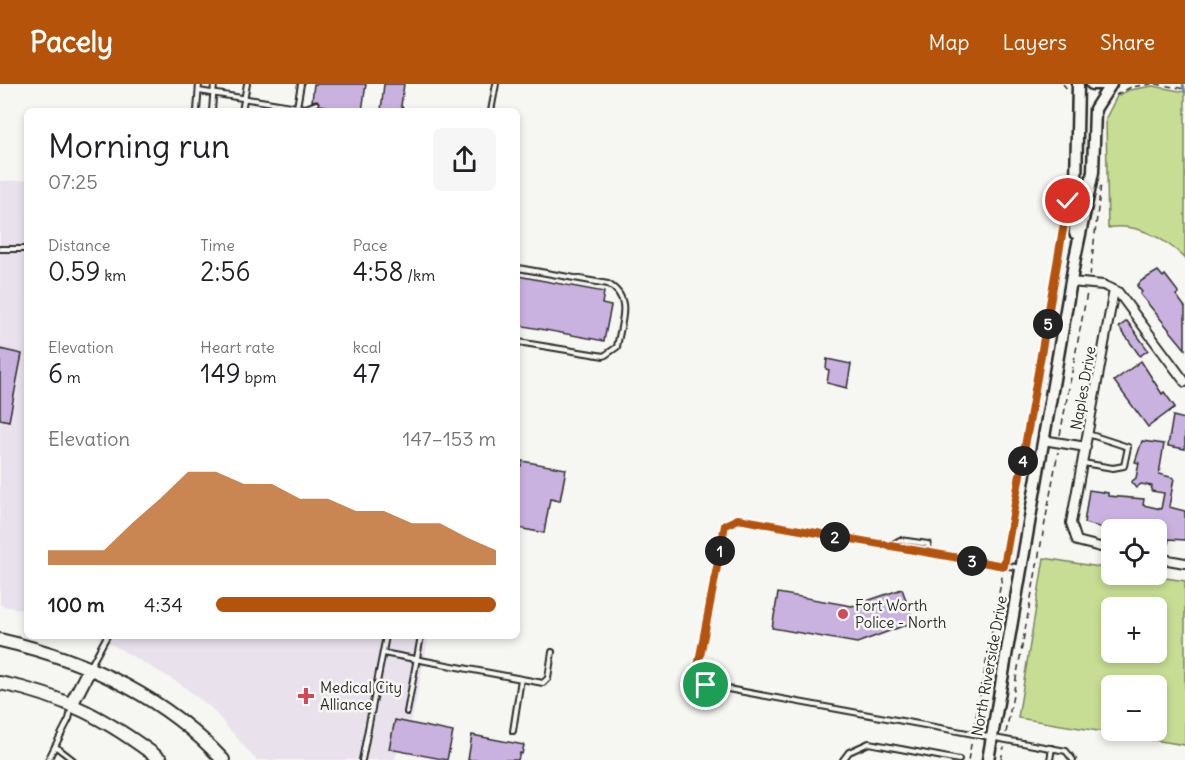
<!DOCTYPE html>
<html lang="en">
<head>
<meta charset="utf-8">
<style>
	body { margin:0; font-family:Delius,sans-serif; background:#f6f6f6; color:#202124; height:100vh; display:flex; flex-direction:column; font-size:22px; white-space:nowrap }
	* { box-sizing:border-box; margin:0 }
	p { font-size:20px; color:#757577 }
	.icon { flex:none; width:33px; height:33px; fill:none; stroke:currentColor; stroke-width:2; stroke-linecap:round; stroke-linejoin:round }
	.map { position:relative; flex:1; overflow:hidden }
	.side { position:absolute; left:24px; top:24px; width:496px; height:531px; display:flex; flex-direction:column; background:#fff; border-radius:9px; box-shadow:0 3px 9px #0003 }
	.side>* { flex:none }
	.controls { position:absolute; left:1101px; top:435px; display:grid; gap:12px }
	.controls a { display:grid; place-items:center; width:66px; height:66px; border-radius:9px; background:#fff; box-shadow:0 3px 9px #0003; font-size:30px }
	.pin { position:absolute; display:grid; place-items:center; width:51px; height:51px; color:#fff; margin:-26px; border:3px solid #fff; border-radius:50%; box-shadow:0 2px 6px #0007 }
	.km { position:absolute; width:30px; height:30px; margin:-15px; border-radius:50%; background:#222; color:#fff; font-size:16px; line-height:30px; text-align:center }
	.round { display:grid; place-items:center; flex:none; width:63px; height:63px; border-radius:9px; background:#f6f6f6 }
	.headline { display:flex; align-items:center; justify-content:space-between; height:102px; padding:0 24px }
	h1 { font-size:33px; font-weight:600; line-height:45px }
	.stats { display:grid; grid-template-columns:repeat(3,1fr); gap:9px; height:102px; padding:6px 24px }
	.stats div { display:grid; align-content:center }
	.stats b { font-size:26px; font-weight:600 }
	.stats small { font-size:16px; font-weight:400 }
	.stats p { font-size:16px }
	.chart { height:168px; padding:12px 24px }
	.chart p { display:flex; justify-content:space-between }
	.chart svg { width:100%; height:108px; margin-top:6px; fill:#b45309; opacity:.7 }
	ul { padding:0 24px; list-style:none; font-size:20px }
	li { display:grid; grid-template-columns:96px 72px 1fr; align-items:center; height:45px }
	li i { height:15px; border-radius:8px; background:#b45309 }
	header { display:flex; align-items:center; gap:36px; box-sizing:border-box; height:84px; padding:0 30px; background:#b45309; color:#fff }
	header strong { font-size:28px }
	nav { display:flex; gap:33px; margin-inline-start:auto; font-size:21px }
	.map>svg:first-child { display:block }
	.built { fill:#e9e2ed }
	.green { fill:#c7dd93; stroke:#79845f; stroke-width:1.5; fill-rule:evenodd }
	.lines { fill:none; stroke-linecap:round; stroke-linejoin:round }
	.stream { stroke:#6b88a2; stroke-width:3 }
	.building { fill:#cab2e0; stroke:#2b2b2b; stroke-width:1.5 }
	.service-casing { stroke:#2b2b2b; stroke-width:8 }
	.minor-casing { stroke:#2b2b2b; stroke-width:12 }
	.secondary-casing { stroke:#2b2b2b; stroke-width:15 }
	.primary-casing { stroke:#2b2b2b; stroke-width:16 }
	.path { stroke:#2b2b2b; stroke-width:1.5; stroke-dasharray:6 4.5; stroke-linecap:butt }
	.service { stroke:#f6f6f2; stroke-width:4 }
	.minor { stroke:#f6f6f2; stroke-width:8 }
	.secondary { stroke:#f6f6f2; stroke-width:10 }
	.primary { stroke:#f6f6f2; stroke-width:12 }
	.route-casing { stroke:#fff; stroke-width:12 }
	.route { stroke:#b45309; stroke-width:8 }
	.poi-dot { fill:#d1495b; stroke:#f6f6f2; stroke-width:2 }
	.labels { text-anchor:middle; dominant-baseline:central; stroke-width:5; stroke-linejoin:round; paint-order:stroke }
	.street-label { font-size:15px; fill:#2b2b2b; stroke:#f6f6f2 }
	.poi-label { font-size:15px; fill:#2b2b2b; stroke:#f6f6f2; text-anchor:start }
</style>
</head>
<body>
<header>
<strong>Pacely</strong>
<nav><a>Map</a><a>Layers</a><a>Share</a></nav>
</header>
<div class="map">
<svg width="1185" height="676" viewBox="0 0 1185 676">
	<rect width="100%" height="100%" fill="#f6f6f2"/>
	<filter id="ink" filterUnits="userSpaceOnUse"><feTurbulence type="fractalNoise" baseFrequency=".0167" numOctaves="2"/><feDisplacementMap in="SourceGraphic" scale="12" xChannelSelector="R" yChannelSelector="G"/><feConvolveMatrix kernelMatrix="1 2 1 2 8 2 1 2 1" color-interpolation-filters="sRGB"/></filter>
	<g filter="url(#ink)">
		<path class="built" d="M 27,96 L 27,527 L 0,521 L 0,97 Z
			M 97,552 L 429,552 L 413,631 L 394,676 L 256,676 L 211,624 L 179,599 Z"/>
		<path class="green" d="M 1153,2 L 1185,8 L 1185,174 C 1165,155 1137,138 1108,144 L 1106,34 L 1117,12 L 1129,6 Z
			M 1044,474 L 1111,485 L 1112,490 L 1145,491 L 1185,497 L 1185,661 L 1018,634 ZM 1112,524 L 1156,524 L 1156,568 L 1112,568 ZM 1112,602 L 1156,602 L 1156,646 L 1112,646 Z"/>
		<g class="lines">
			<path class="stream" d="M 1183,0 L 1185,8"/>
		</g>
		<path class="building" d="M 314,0 L 366,0 L 362,27 L 325,27 L 326,22 L 320,21 L 317,16 L 312,17 Z
			M 384,0 L 404,0 L 401,22 L 407,27 L 381,27 Z
			M 1158,187 L 1163,193 L 1165,191 L 1179,209 L 1176,211 L 1185,223 L 1185,265 L 1140,210 L 1142,208 L 1137,202 L 1141,197 Z
			M 518,192 L 604,208 L 602,220 L 611,222 L 604,257 L 518,241 Z
			M 1127,237 L 1148,266 L 1140,272 L 1119,243 Z
			M 0,265 L 22,270 L 9,337 L 0,335 Z
			M 827,275 L 851,280 L 847,304 L 827,299 L 829,286 L 826,285 Z
			M 1141,277 L 1162,310 L 1164,308 L 1175,323 L 1148,343 L 1114,297 Z
			M 1173,332 L 1185,335 L 1185,365 L 1168,362 Z
			M 1142,357 L 1164,360 L 1159,390 L 1174,394 L 1169,423 L 1185,427 L 1185,456 L 1169,455 L 1167,469 L 1156,467 L 1156,446 L 1120,446 L 1120,443 L 1110,441 L 1103,441 L 1103,444 L 1084,439 L 1089,406 L 1108,409 L 1108,412 L 1144,415 L 1143,421 L 1161,425 L 1164,409 L 1151,407 L 1152,402 L 1141,400 L 1136,404 L 1131,398 L 1136,394 L 1139,379 L 1135,378 Z
			M 522,377 L 566,385 L 560,417 L 550,415 L 544,449 L 518,444 L 518,381 L 521,382 Z
			M 902,505 L 914,538 L 857,559 L 772,544 L 778,509 L 852,522 Z
			M 395,636 L 453,648 L 447,676 L 389,665 Z
			M 472,651 L 524,661 L 522,670 L 520,669 L 518,676 L 468,676 Z"/>
		<g class="lines">
			<g class="service-casing">
				<path id="service" d="M 199,7 L 297,23 L 301,0
					M 197,27 L 199,0
					M 212,27 L 214,0
					M 242,27 L 247,0
					M 296,27 L 297,23 L 306,24 L 316,20
					M 491,27 L 496,0
					M 0,165 L 27,165
					M 518,184 L 608,200 C 633,214 621,238 617,263 L 604,272 L 518,258
					M 1083,379 L 1113,384 L 1124,382 L 1128,363 L 1088,350
					M 890,462 L 900,456 L 928,460 L 929,469
					M 1021,484 L 738,435 L 725,441 L 697,588 L 706,601 L 1066,667 L 1073,676
					M 383,569 L 543,599 L 548,594 L 552,568
					M 90,583 L 107,552
					M 407,628 L 421,552
					M 513,647 L 521,595
					M 55,662 L 73,676
					M 48,676 L 69,635 L 72,622
					M 362,676 L 386,552
					M 843,676 L 849,668 L 869,659 L 959,676
					M 1050,676 L 1052,664"/>
			</g>
			<g class="minor-casing">
				<path id="minor" d="M 1071,198 L 1103,201 L 1118,208 L 1185,298
					M 1043,356 L 1086,363
					M 1112,466 L 1077,457 L 1071,439 L 1114,206
					M 1156,474 L 1185,479"/>
			</g>
			<g class="secondary-casing">
				<path id="secondary" d="M 1092,0 L 1110,0
					M 1075,149 L 1078,0
					M 988,676 L 1075,174 L 1093,88 L 1095,25 L 1111,0"/>
			</g>
			<g class="primary-casing">
				<path id="primary" d="M 0,556 C 83,575 164,612 223,676
					M 0,599 C 63,611 110,637 161,676
					M 72,619 L 90,584"/>
			</g>
			<path class="path" d="M 1063,0 L 1068,6
				M 1156,0 L 1185,5
				M 1116,11 L 1131,3 L 1152,0
				M 1090,192 L 1101,99
				M 1060,351 L 1087,209
				M 1005,475 L 1064,143
				M 974,643 L 1003,488
				M 1006,649 L 1058,368
				M 968,676 L 972,656
				M 1001,676 L 1004,663"/>
			<use href="#service" class="service"/>
			<use href="#minor" class="minor"/>
			<use href="#secondary" class="secondary"/>
			<use href="#primary" class="primary"/>
		</g>
	</g>
	<g class="lines" filter="url(#ink)">
		<g class="route-casing">
			<path id="route" d="M 706,601 L 697,588 L 725,441 L 738,435 L 1004,482 L 1068,117"/>
		</g>
		<use href="#route" class="route"/>
	</g>
	<g class="poi-dot">
		<circle cx="843" cy="530" r="6"/>
		<path d="M303 603h6v6h6v6h-6v6h-6v-6h-6v-6h6z"/>
	</g>
	<g class="labels">
		<g class="street-label">
			<text transform="translate(1083 304) rotate(-80)">Naples Drive</text>
			<text transform="translate(989 582) rotate(-80)">North Riverside Drive</text>
		</g>
		<g class="poi-label">
			<text x="855" y="521">Fort Worth<tspan x="855" dy="17">Police - North</tspan></text>
			<text x="320" y="603">Medical City<tspan x="320" dy="17">Alliance</tspan></text>
		</g>
	</g>
</svg>
<div class="controls">
<a><svg class="icon" aria-label="locate" viewBox="0 0 24 24"><circle cx="12" cy="12" r="6"/><path d="M12 2v4M12 18v4M2 12h4M18 12h4"/></svg></a>
<a>+</a>
<a>−</a>
</div>
<div class="pin" style="left:706px;top:601px;background:#1e9e55"><svg class="icon" aria-label="arrive" viewBox="0 0 24 24"><path d="M6 21V4h12l-3 4 3 4H6"/></svg></div>
<div class="pin" style="left:1068px;top:117px;background:#d93025"><svg class="icon" aria-label="check" viewBox="0 0 24 24"><path d="M5 12l5 5 9-10"/></svg></div>
<b class="km" style="left:720px;top:467px">1</b>
<b class="km" style="left:835px;top:453px">2</b>
<b class="km" style="left:972px;top:477px">3</b>
<b class="km" style="left:1023px;top:377px">4</b>
<b class="km" style="left:1048px;top:240px">5</b>
<section class="side">
<div class="headline"><div><h1>Morning run</h1><p>07:25</p></div><a class="round"><svg class="icon" aria-label="share" viewBox="0 0 24 24"><path d="M12 15V3M7 8l5-5 5 5M5 13v7h14v-7"/></svg></a></div>
<div class="stats">
<div><p>Distance</p><b>0.59<small> km</small></b></div>
<div><p>Time</p><b>2:56</b></div>
<div><p>Pace</p><b>4:58<small> /km</small></b></div>
</div>
<div class="stats">
<div><p>Elevation</p><b>6<small> m</small></b></div>
<div><p>Heart rate</p><b>149<small> bpm</small></b></div>
<div><p>kcal</p><b>47</b></div>
</div>
<div class="chart"><p><span>Elevation</span>147–153 m</p>
<svg viewBox="0 0 160 44" preserveAspectRatio="none"><path d="M0 44V38L10 38L20 38L30 27L40 17L50 6L60 6L70 11L80 11L90 17L100 17L110 22L120 22L130 27L140 27L150 33L160 38V44z"/></svg>
</div>
<ul>
<li><b>100 m</b>4:34<i style="width:100%"></i></li>
</ul>
</section>
</div>
</body>
</html>
